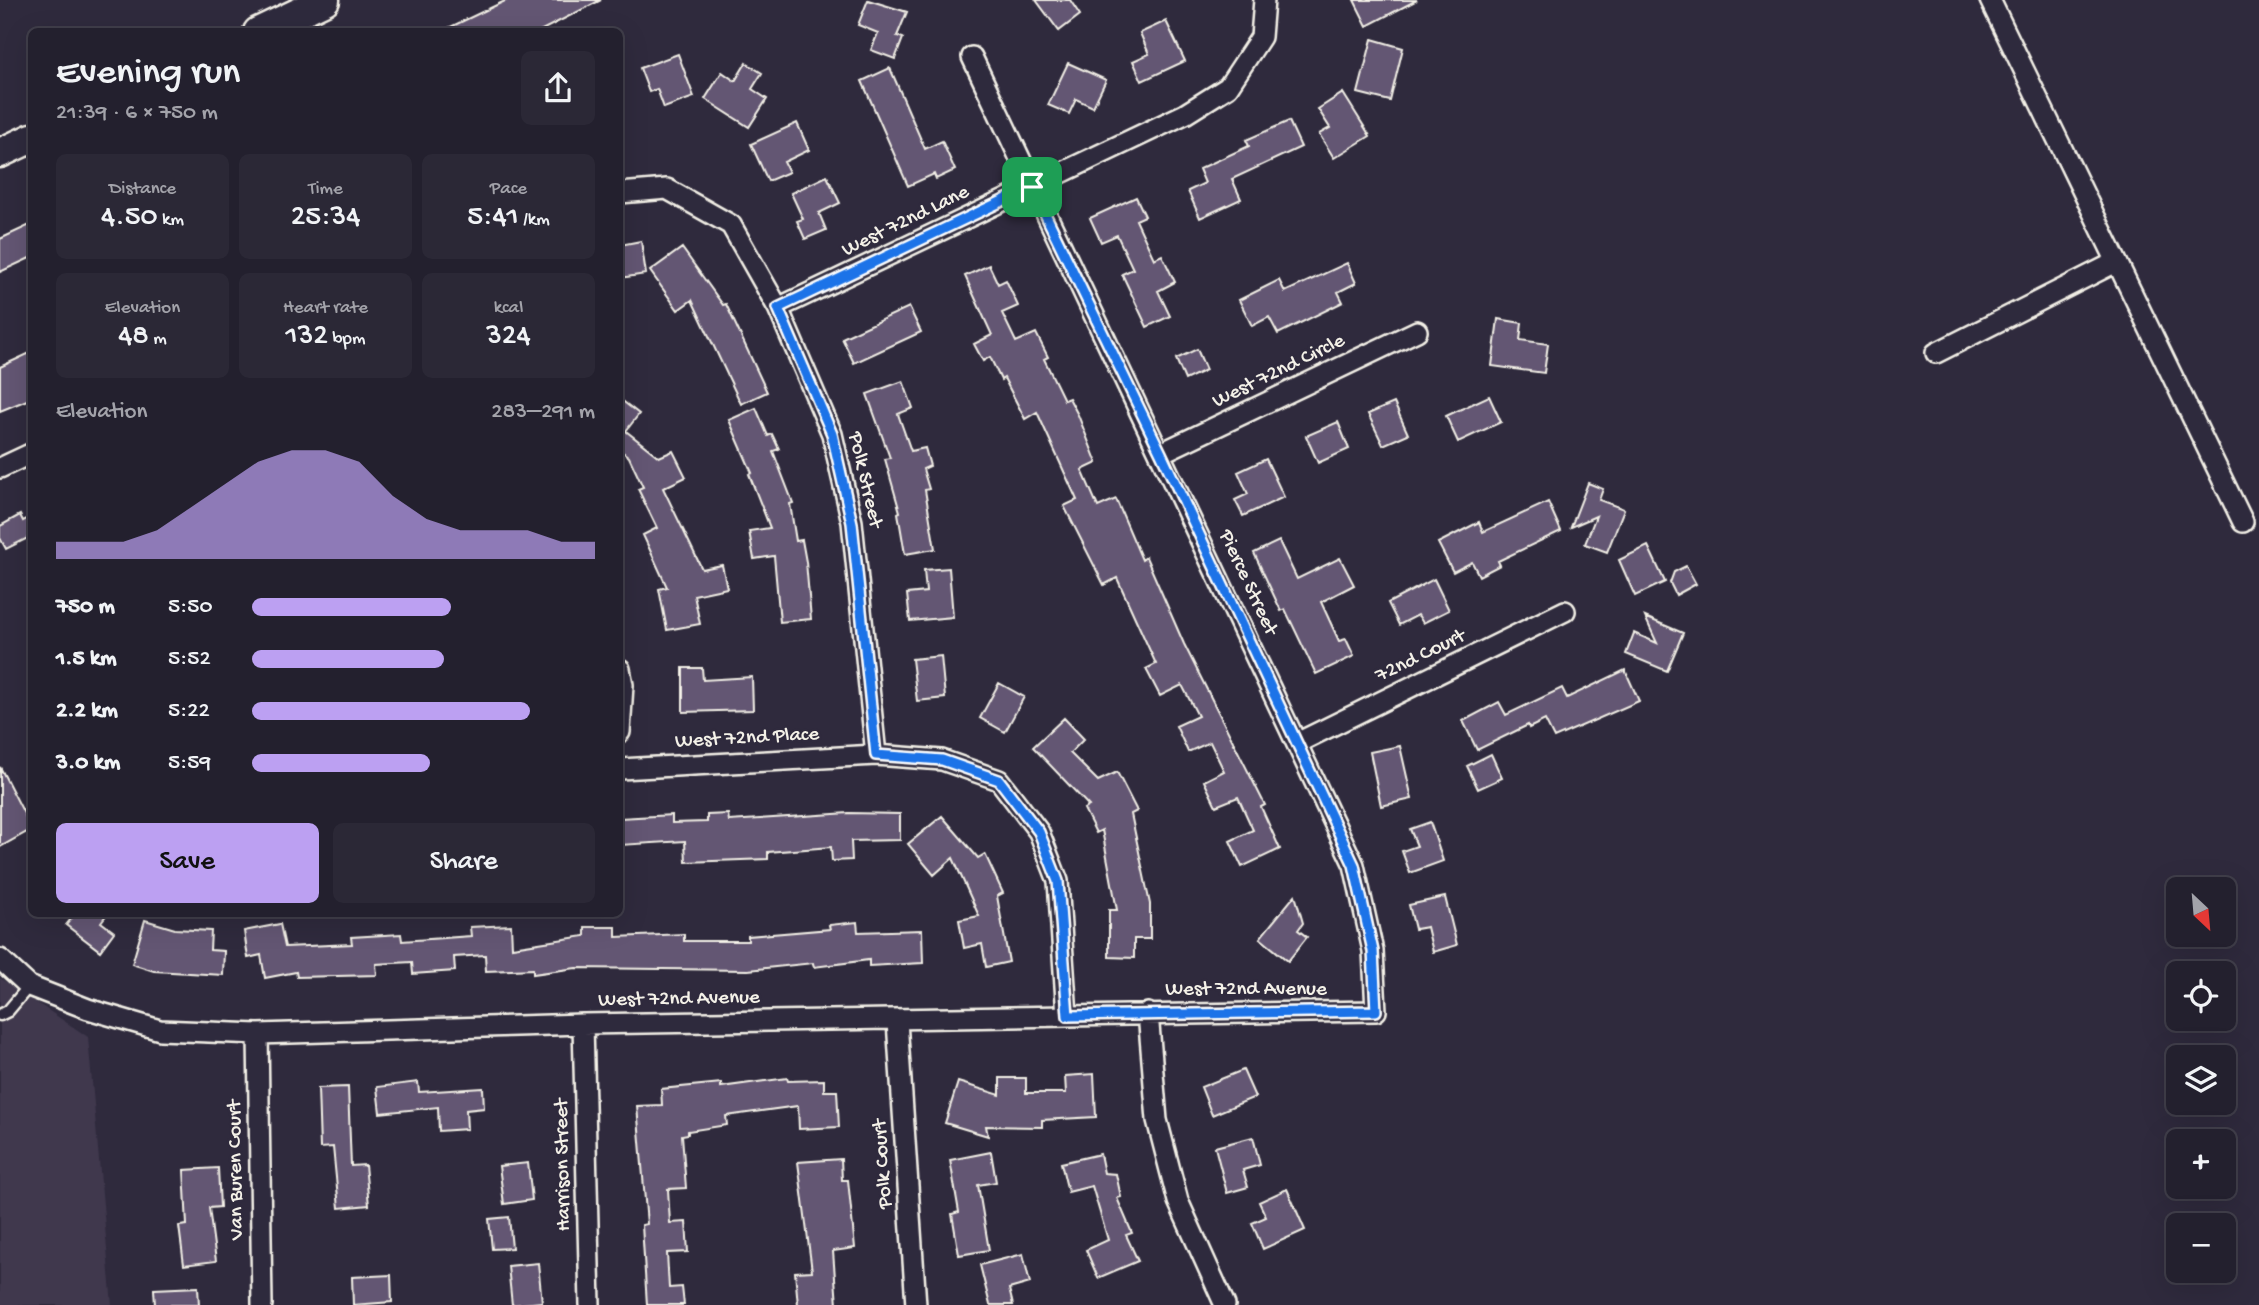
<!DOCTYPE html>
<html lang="en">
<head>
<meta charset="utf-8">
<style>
	body { margin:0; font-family:"Gochi Hand",sans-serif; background:#2b2836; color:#f1f3f6; height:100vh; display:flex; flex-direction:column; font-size:26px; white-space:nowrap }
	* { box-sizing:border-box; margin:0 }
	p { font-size:23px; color:#a3a3aa }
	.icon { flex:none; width:38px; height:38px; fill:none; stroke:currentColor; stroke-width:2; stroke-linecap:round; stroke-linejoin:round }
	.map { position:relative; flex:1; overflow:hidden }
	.details { position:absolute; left:28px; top:28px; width:595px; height:889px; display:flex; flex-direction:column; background:#23202e; border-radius:10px; box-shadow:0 7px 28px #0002,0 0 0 2px #403e4a }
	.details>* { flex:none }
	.needle { width:46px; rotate:154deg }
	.buttons { position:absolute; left:2166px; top:877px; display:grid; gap:14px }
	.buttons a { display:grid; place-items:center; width:70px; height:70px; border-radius:10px; background:#23202e; box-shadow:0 7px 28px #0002,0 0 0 2px #403e4a; font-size:35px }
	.pin { position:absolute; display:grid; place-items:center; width:60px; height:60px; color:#fff; margin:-30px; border-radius:14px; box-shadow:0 4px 10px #0006 }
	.round { display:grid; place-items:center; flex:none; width:74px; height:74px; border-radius:10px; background:#2b2836 }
	.headline { display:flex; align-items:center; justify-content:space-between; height:119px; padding:0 28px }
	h1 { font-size:38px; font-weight:600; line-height:52px }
	.stats { display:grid; grid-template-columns:repeat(3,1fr); gap:10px; height:119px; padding:7px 28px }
	.stats div { display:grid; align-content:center; border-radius:10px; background:#2b2836; text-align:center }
	.stats b { font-size:30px; font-weight:600 }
	.stats small { font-size:19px; font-weight:400 }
	.stats p { font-size:19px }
	.chart { height:196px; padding:14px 28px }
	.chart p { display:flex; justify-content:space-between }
	.chart svg { width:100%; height:126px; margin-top:7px; fill:#bca0f2; opacity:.7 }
	.primary-button { display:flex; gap:14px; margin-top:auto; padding:14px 28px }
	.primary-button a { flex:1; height:80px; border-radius:10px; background:#bca0f2; color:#111; font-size:28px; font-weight:600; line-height:80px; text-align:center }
	.primary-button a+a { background:#2b2836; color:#f1f3f6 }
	ul { padding:0 28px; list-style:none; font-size:23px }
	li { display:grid; grid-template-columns:112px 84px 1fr; align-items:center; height:52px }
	li i { height:18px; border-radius:9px; background:#bca0f2 }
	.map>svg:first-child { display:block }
	.built { fill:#3f384d }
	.building { fill:#645773; stroke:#f4f1e8; stroke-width:2 }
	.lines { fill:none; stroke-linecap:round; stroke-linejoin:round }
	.lane-casing { stroke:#f4f1e8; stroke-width:15 }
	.street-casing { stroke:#f4f1e8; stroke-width:24 }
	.secondary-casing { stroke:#f4f1e8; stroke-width:33 }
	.lane { stroke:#2f2a3d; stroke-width:10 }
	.street { stroke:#2f2a3d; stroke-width:19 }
	.secondary { stroke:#2f2a3d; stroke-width:28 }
	.route-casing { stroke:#fff; stroke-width:14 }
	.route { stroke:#1a73e8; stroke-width:9 }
	.labels { text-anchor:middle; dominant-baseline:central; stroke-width:5; stroke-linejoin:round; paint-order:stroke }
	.street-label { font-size:21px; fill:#f4f1e8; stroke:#2f2a3d }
</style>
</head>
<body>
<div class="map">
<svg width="2259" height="1305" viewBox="0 0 2259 1305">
	<rect width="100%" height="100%" fill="#2f2a3d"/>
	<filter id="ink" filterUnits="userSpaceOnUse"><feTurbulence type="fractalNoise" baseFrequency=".0143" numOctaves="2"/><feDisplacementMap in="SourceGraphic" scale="14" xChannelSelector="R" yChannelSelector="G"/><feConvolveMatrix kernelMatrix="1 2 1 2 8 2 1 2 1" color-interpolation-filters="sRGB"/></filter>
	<g filter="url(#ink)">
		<path class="built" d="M 0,978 L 88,1037 L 112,1305 L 0,1305 Z"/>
		<path class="building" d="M 507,0 L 601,0 L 538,32 L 440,32 Z
			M 868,0 L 907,12 L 897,36 L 903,38 L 895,59 L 871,50 L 878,33 L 858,25 Z
			M 1036,0 L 1070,0 L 1080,15 L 1059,31 Z
			M 1354,0 L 1417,0 L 1367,26 Z
			M 1166,21 L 1185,61 L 1142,81 L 1133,61 L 1149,54 L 1140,33 Z
			M 1372,39 L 1403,48 L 1390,101 L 1358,93 Z
			M 678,54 L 694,97 L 664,108 L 657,89 L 649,92 L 640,68 Z
			M 746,63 L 762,73 L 752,89 L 767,99 L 749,127 L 705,99 L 722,72 L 735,81 Z
			M 1068,63 L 1106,80 L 1093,107 L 1076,99 L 1069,114 L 1048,105 Z
			M 890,68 L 925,149 L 942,141 L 955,170 L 936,179 L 934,174 L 908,186 L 862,81 Z
			M 1343,93 L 1370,136 L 1334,158 L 1319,134 L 1330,128 L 1318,109 Z
			M 1289,121 L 1301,147 L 1232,179 L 1241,199 L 1200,218 L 1188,191 L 1205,183 L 1199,169 L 1249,146 L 1246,140 Z
			M 797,123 L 809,150 L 784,162 L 789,172 L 768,181 L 751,144 Z
			M 827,176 L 840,203 L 819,213 L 826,230 L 805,239 L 797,221 L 803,219 L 791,193 Z
			M 1136,197 L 1145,216 L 1136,220 L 1154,259 L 1162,255 L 1175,282 L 1158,291 L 1170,316 L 1147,327 L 1122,274 L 1133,269 L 1117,235 L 1101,242 L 1090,218 Z
			M 32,224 L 32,257 L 0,272 L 0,239 Z
			M 641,241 L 646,274 L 620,278 L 620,245 Z
			M 682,248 L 723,305 L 726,304 L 767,392 L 741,404 L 692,300 L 678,310 L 650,271 Z
			M 1347,263 L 1356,283 L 1338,292 L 1343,302 L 1278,334 L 1269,317 L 1252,326 L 1239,300 L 1279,280 L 1285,292 Z
			M 989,265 L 998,284 L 1006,280 L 1018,306 L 1002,313 L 1016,342 L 1036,333 L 1048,357 L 1044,359 L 1064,400 L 1069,398 L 1078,415 L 1097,463 L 1082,470 L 1098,507 L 1116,499 L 1142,560 L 1146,557 L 1184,644 L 1265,805 L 1261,807 L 1280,849 L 1242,867 L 1230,841 L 1253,830 L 1238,797 L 1216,806 L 1204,781 L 1224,771 L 1210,742 L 1188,752 L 1176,726 L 1198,716 L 1182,685 L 1160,696 L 1146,669 L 1156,664 L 1117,578 L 1104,585 L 1064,506 L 1077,500 L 1037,412 L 1025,419 L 1004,378 L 1001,380 L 990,357 L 983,361 L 974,344 L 992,335 L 965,276 Z
			M 909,307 L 921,332 L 854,363 L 842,338 Z
			M 1498,319 L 1522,323 L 1520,340 L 1548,344 L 1544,373 L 1492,366 Z
			M 1197,349 L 1206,370 L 1185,380 L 1176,359 Z
			M 32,352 L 32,398 L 0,411 L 0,367 Z
			M 903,381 L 913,408 L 898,414 L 911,451 L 925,448 L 930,466 L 923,469 L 929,489 L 925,490 L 935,549 L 905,554 L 898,513 L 900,512 L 885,459 L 890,458 L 867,394 Z
			M 1489,396 L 1501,422 L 1458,442 L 1446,416 Z
			M 620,399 L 639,414 L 626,431 L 659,457 L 673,451 L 686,477 L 663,488 L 702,569 L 722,565 L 727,588 L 694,595 L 700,624 L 667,630 L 659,589 L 667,587 L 643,535 L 657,528 L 638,489 L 643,487 L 629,457 L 620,450 Z
			M 1394,403 L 1408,434 L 1383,445 L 1368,414 Z
			M 756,408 L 768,436 L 772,434 L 779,449 L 773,451 L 793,503 L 790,504 L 796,541 L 802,540 L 806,562 L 811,619 L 780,622 L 774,556 L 754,559 L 749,531 L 770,528 L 749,474 L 752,473 L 729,420 Z
			M 1338,422 L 1349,449 L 1318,463 L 1306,436 Z
			M 1266,459 L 1284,497 L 1243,516 L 1235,500 L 1248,494 L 1238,472 Z
			M 1588,483 L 1603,489 L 1599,500 L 1624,509 L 1607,552 L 1585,544 L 1596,516 L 1571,527 Z
			M 1548,502 L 1561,531 L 1498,561 L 1500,565 L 1479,576 L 1472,562 L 1453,572 L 1438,543 L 1479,522 L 1483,532 Z
			M 20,515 L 23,521 L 32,516 L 32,536 L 6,549 L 0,538 L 0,526 Z
			M 1279,541 L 1297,579 L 1340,558 L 1354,585 L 1321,602 L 1339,641 L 1346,639 L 1354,656 L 1316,674 L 1285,609 L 1281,611 L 1254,553 Z
			M 1648,546 L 1665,582 L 1635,596 L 1619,560 Z
			M 1686,566 L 1696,584 L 1676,595 L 1670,583 L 1674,572 Z
			M 949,568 L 953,617 L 910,621 L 907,594 L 926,592 L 924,570 Z
			M 1434,579 L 1449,610 L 1423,623 L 1418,615 L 1399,625 L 1388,603 Z
			M 1645,617 L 1683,633 L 1667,671 L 1626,654 L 1634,633 L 1657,643 Z
			M 941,656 L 945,698 L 917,701 L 912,659 Z
			M 683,668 L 702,668 L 703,680 L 752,677 L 753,710 L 683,712 Z
			M 1625,670 L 1639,701 L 1554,738 L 1545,720 L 1529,728 L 1528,725 L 1477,750 L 1463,721 L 1499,702 L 1506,715 L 1562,688 L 1567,698 Z
			M 999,683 L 1024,697 L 1005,732 L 980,718 Z
			M 1064,718 L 1084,739 L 1070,753 L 1098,781 L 1117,772 L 1137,811 L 1131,814 L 1150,904 L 1150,939 L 1134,939 L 1134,958 L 1109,957 L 1109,910 L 1117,910 L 1102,830 L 1096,833 L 1084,809 L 1089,806 L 1033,747 Z
			M 1400,746 L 1412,799 L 1381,806 L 1370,752 Z
			M 1491,754 L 1502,778 L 1478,789 L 1467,766 Z
			M 0,767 L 32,829 L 0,847 Z
			M 849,813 L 900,814 L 900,840 L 851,841 L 852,860 L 832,861 L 831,847 L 768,852 L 768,859 L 686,862 L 685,841 L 620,845 L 620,818 L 672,815 L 672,823 L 707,822 L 707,815 L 728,814 L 729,821 Z
			M 942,816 L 978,858 L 985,854 L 1003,893 L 997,896 L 1009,962 L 986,967 L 982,944 L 964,948 L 959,920 L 979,916 L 953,858 L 934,875 L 908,844 Z
			M 1430,822 L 1443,861 L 1410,873 L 1402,851 L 1417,846 L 1410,829 Z
			M 1295,895 L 1303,923 L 1298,930 L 1307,937 L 1288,961 L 1260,938 Z
			M 1445,897 L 1457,945 L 1433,952 L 1427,927 L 1415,929 L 1409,905 Z
			M 75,914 L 107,914 L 101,922 L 114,932 L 100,951 L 66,925 Z
			M 145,920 L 175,929 L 211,931 L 210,950 L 224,951 L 223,975 L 154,971 L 132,964 Z
			M 857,922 L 858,932 L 922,930 L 923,963 L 869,966 L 869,960 L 814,967 L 813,963 L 748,970 L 576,968 L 533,974 L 533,969 L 486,971 L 485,955 L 454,957 L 455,971 L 413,974 L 412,962 L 376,964 L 377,975 L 297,977 L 296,972 L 265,978 L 261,955 L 248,958 L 244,931 L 280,924 L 285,947 L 352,944 L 351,937 L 401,934 L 402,941 L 471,936 L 470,927 L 511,925 L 512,947 L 585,936 L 585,927 L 616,927 L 616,937 L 684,934 L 684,941 L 748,941 L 748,936 L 830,929 L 829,925 Z
			M 1243,1070 L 1255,1097 L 1212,1115 L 1201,1087 Z
			M 1094,1074 L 1096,1117 L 1042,1120 L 1042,1127 L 986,1126 L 988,1136 L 945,1123 L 958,1082 L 1000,1095 L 1000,1078 L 1026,1078 L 1026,1093 L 1066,1093 L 1065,1076 Z
			M 787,1078 L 788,1081 L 824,1080 L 824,1091 L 837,1091 L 839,1127 L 799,1129 L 798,1106 L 726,1116 L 727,1125 L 688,1131 L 688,1134 L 682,1135 L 686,1188 L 668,1189 L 670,1223 L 686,1222 L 688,1252 L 667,1253 L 669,1288 L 682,1287 L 684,1305 L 647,1305 L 642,1225 L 647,1224 L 637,1106 L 662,1105 L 661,1089 L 721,1083 L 721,1087 Z
			M 418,1082 L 419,1092 L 483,1088 L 484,1108 L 466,1110 L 467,1129 L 439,1131 L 438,1107 L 380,1113 L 377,1087 Z
			M 348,1087 L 351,1166 L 365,1165 L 369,1205 L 339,1208 L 333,1147 L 320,1148 L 318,1088 Z
			M 1253,1137 L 1260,1165 L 1243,1170 L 1248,1187 L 1227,1193 L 1215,1147 Z
			M 991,1152 L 996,1182 L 978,1185 L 989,1250 L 959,1255 L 952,1214 L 959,1212 L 950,1160 Z
			M 1100,1154 L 1104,1173 L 1116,1174 L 1121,1197 L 1117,1198 L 1132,1233 L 1126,1235 L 1138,1261 L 1098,1278 L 1086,1250 L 1108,1240 L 1092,1186 L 1068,1192 L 1061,1163 Z
			M 841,1159 L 842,1180 L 848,1180 L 855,1248 L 833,1251 L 837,1305 L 798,1305 L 795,1272 L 812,1271 L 798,1162 Z
			M 528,1163 L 532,1200 L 504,1204 L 499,1166 Z
			M 218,1168 L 220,1207 L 209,1208 L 216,1261 L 184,1265 L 179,1226 L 187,1225 L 184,1170 Z
			M 1287,1189 L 1305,1230 L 1263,1249 L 1252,1223 L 1266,1217 L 1259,1202 Z
			M 509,1217 L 512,1248 L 492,1249 L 489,1219 Z
			M 1023,1254 L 1030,1283 L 1009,1289 L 1013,1305 L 990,1305 L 980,1265 Z
			M 538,1263 L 542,1302 L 512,1305 L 508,1266 Z
			M 391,1275 L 392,1302 L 353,1305 L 352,1277 Z
			M 198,1287 L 199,1305 L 155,1305 L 154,1289 Z"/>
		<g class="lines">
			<g class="lane-casing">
				<path id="lane" d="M 0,1015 L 8,1011 L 29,986"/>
			</g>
			<g class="street-casing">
				<path id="street" d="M 1990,0 L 2243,522
					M 620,193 L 667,189 L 731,225 L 778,308 L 832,434 L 852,522 L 876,755
					M 778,308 L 1185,114 L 1228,87 L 1261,37 L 1264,0
					M 1936,353 L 2116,262
					M 1161,453 L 1417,331
					M 0,468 L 32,453
					M 620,669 L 623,685 L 620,732
					M 1297,743 L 1565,611
					M 620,769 L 876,755 L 942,760 L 999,780 L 1039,832 L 1058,881 L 1067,1016
					M 0,959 L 29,986 L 88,1009 L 160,1030 L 258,1034 L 583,1024 L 1376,1011 L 1373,951 L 1354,865 L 972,57
					M 1148,1013 L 1157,1120 L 1178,1201 L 1225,1305
					M 897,1021 L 916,1305
					M 583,1024 L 590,1305
					M 258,1034 L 262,1305"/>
			</g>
			<g class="secondary-casing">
				<path id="secondary" d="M 258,32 L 325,0
					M 0,153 L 32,138"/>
			</g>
			<use href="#lane" class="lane"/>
			<use href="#street" class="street"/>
			<use href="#secondary" class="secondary"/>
		</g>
	</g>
	<g class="lines" filter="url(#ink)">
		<g class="route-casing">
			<path id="route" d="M 1032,187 L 1161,453 L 1354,865 L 1373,951 L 1376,1011 L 1068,1016 L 1058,881 L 1039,832 L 999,780 L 942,760 L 876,755 L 852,523 L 832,434 L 778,308 Z"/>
		</g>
		<use href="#route" class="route"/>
	</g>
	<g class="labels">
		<g class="street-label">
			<text transform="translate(906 222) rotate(-26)">West 72nd Lane</text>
			<text transform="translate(1279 372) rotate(-26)">West 72nd Circle</text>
			<text transform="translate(864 480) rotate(77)">Polk Street</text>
			<text transform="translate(1247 583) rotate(65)">Pierce Street</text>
			<text transform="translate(1421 657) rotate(-26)">72nd Court</text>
			<text transform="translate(747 739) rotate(-3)">West 72nd Place</text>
			<text x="1246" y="990">West 72nd Avenue</text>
			<text transform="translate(679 1000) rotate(-1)">West 72nd Avenue</text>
			<text transform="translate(884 1164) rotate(-94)">Polk Court</text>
			<text transform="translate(564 1165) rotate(-91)">Harrison Street</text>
			<text transform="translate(237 1170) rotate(-91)">Van Buren Court</text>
		</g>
	</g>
</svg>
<div class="buttons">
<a><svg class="needle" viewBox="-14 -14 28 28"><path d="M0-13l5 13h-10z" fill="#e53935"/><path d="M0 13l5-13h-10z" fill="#a3a3aa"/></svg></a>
<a><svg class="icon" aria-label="locate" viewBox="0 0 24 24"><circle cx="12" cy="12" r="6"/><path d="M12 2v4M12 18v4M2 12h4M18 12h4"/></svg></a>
<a><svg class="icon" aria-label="layers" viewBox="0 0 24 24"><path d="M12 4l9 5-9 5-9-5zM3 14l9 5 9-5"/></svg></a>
<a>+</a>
<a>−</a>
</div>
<div class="pin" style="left:1032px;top:187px;background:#1e9e55"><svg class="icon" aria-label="arrive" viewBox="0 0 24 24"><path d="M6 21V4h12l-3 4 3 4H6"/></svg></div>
<section class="details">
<div class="headline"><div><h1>Evening run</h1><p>21:39 · 6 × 750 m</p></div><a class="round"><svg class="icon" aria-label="share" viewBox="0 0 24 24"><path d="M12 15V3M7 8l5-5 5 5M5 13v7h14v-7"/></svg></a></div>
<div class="stats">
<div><p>Distance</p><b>4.50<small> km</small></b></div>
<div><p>Time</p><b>25:34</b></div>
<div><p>Pace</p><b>5:41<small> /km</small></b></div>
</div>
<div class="stats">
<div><p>Elevation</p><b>48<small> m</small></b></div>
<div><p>Heart rate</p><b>132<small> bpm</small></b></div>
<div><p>kcal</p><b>324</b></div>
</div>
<div class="chart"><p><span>Elevation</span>283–291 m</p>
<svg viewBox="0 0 160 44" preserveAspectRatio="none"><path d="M0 44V38L10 38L20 38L30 34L40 26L50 18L60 10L70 6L80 6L90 10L100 22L110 30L120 34L130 34L140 34L150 38L160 38V44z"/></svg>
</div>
<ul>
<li><b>750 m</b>5:50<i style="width:58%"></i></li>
<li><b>1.5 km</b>5:52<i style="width:56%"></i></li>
<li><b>2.2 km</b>5:22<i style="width:81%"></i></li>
<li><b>3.0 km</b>5:59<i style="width:52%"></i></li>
</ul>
<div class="primary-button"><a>Save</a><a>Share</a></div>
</section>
</div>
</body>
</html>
